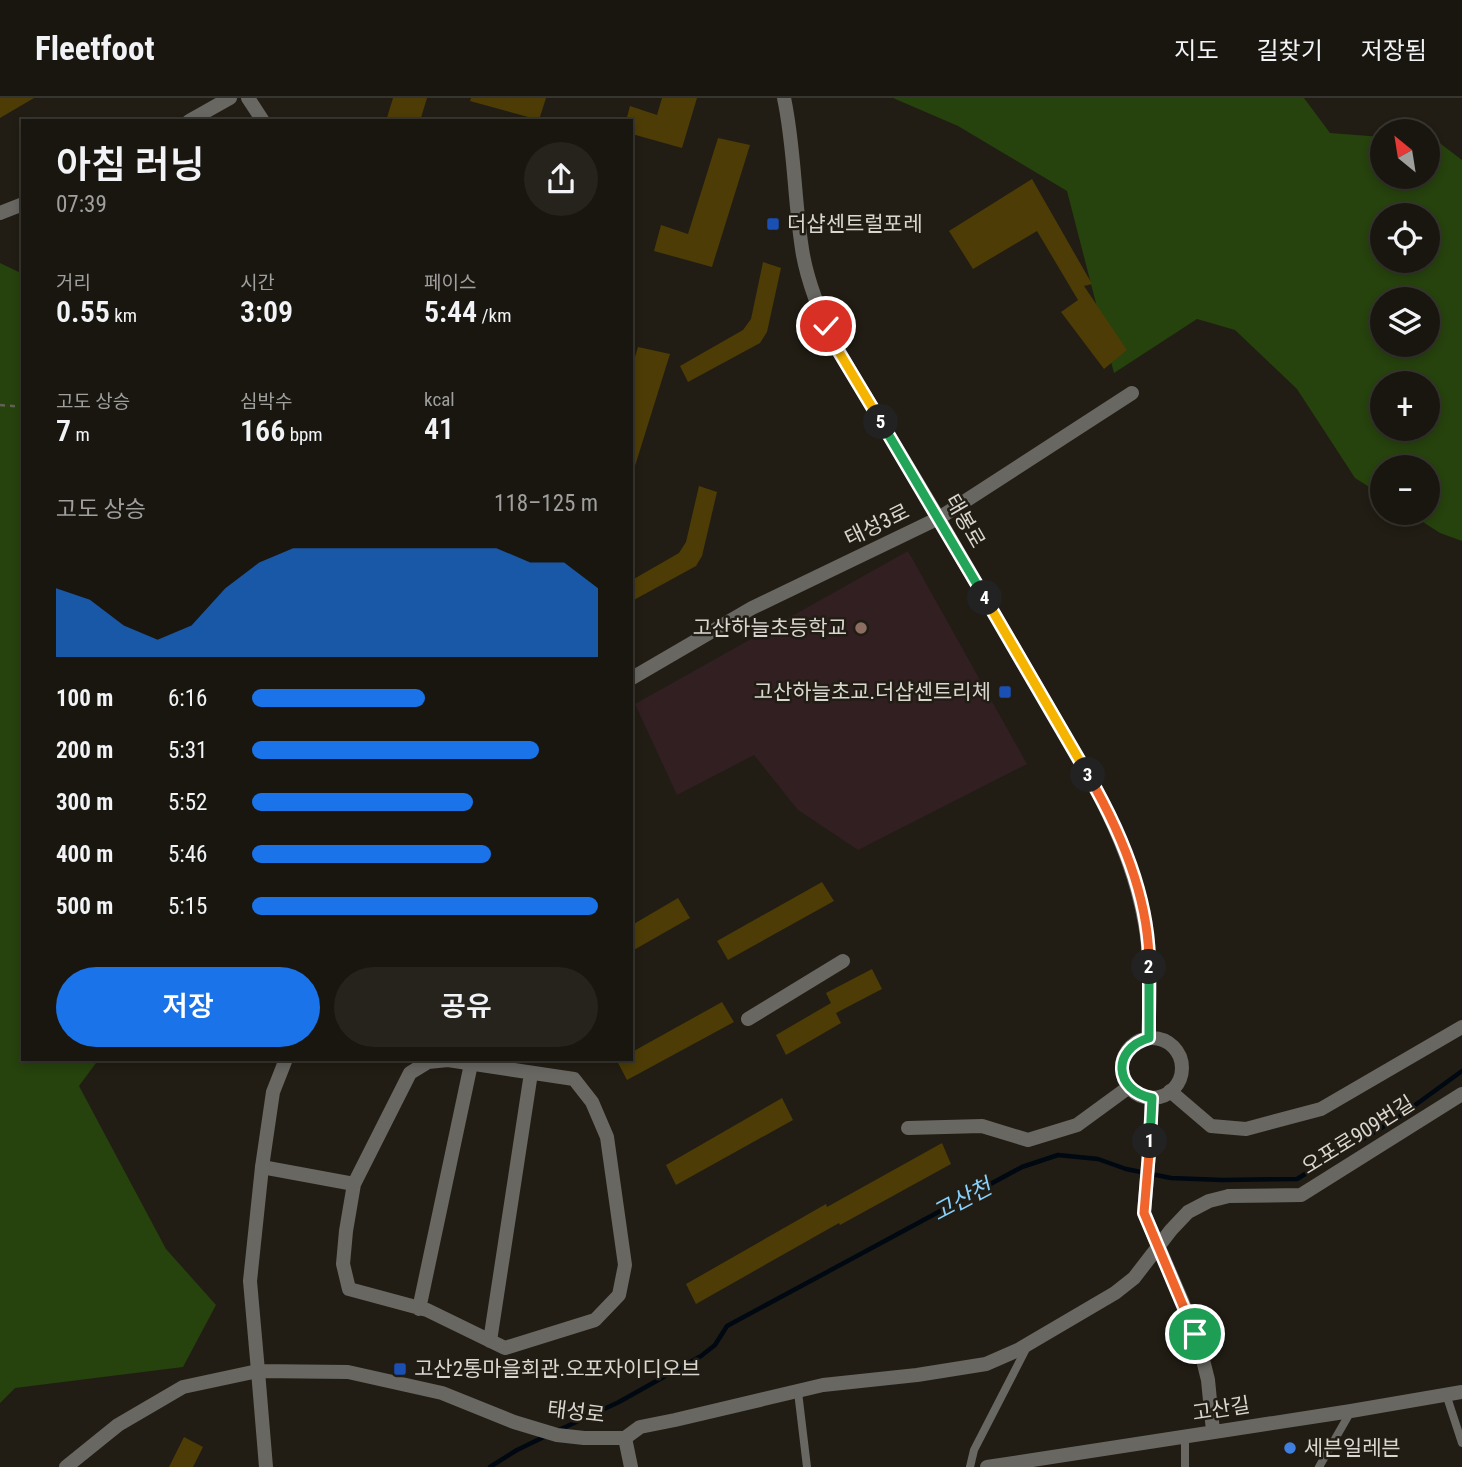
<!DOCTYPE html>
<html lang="ko">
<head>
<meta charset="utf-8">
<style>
	body { margin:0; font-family:"Roboto Condensed","Noto Sans KR",sans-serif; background:#26231d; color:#f1f3f6; height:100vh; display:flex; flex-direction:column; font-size:26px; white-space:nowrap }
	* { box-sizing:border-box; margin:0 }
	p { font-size:23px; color:#9f9f9e }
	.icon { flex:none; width:38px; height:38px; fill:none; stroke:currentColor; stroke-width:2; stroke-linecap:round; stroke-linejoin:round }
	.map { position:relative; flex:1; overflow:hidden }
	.panel { position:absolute; left:21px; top:21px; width:612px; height:942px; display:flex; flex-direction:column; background:#19160f; border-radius:0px; box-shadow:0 4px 10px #0003,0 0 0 2px #37352f }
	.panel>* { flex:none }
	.needle { width:46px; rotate:330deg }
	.tools { position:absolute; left:1370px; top:21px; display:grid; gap:14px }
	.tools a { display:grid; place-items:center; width:70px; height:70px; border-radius:50%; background:#19160f; box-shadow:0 4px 10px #0003,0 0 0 2px #37352f; font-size:35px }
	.pin { position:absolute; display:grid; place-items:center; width:60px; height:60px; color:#fff; margin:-30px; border:4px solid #fff; border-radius:50%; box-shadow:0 2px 7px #0007 }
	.km { position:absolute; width:35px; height:35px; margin:-18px; border-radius:50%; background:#222; color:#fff; font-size:19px; line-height:35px; text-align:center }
	.round { display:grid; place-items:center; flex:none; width:74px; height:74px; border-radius:37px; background:#26231d }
	.overview { display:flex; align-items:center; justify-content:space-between; height:119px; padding:0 35px }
	h1 { font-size:38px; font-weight:600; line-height:52px }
	.figures { display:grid; grid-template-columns:repeat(3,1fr); gap:10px; height:119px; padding:7px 35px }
	.figures div { display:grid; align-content:center }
	.figures b { font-size:30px; font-weight:600 }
	.figures small { font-size:19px; font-weight:400 }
	.figures p { font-size:19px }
	.chart { height:196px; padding:14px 35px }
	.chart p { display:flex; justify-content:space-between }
	.chart svg { width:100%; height:126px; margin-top:7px; fill:#1a73e8; opacity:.7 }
	.button { display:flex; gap:14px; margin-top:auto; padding:14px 35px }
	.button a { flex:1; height:80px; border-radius:42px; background:#1a73e8; color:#fff; font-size:28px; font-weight:600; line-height:80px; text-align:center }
	.button a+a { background:#26231d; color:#f1f3f6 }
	ul { padding:0 35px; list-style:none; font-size:23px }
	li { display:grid; grid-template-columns:112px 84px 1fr; align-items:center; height:52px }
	li i { height:18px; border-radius:9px; background:#1a73e8 }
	header { display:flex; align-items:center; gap:42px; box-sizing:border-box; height:98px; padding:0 35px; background:#19160f; border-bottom:2px solid #37352f }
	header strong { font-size:33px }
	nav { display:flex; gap:38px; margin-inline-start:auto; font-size:24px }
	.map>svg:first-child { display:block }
	.commercial { fill:#321f22 }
	.green { fill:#26420d; fill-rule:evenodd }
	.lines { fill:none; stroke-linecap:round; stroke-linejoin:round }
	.stream { stroke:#000812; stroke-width:4.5 }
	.building { fill:#4d3c05 }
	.path { stroke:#636058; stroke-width:2.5; stroke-dasharray:5 5; stroke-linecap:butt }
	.service { stroke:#696762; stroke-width:8 }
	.minor { stroke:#696762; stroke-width:14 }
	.tertiary { stroke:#696762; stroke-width:14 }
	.split-1-casing { stroke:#fff; stroke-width:14 }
	.split-2-casing { stroke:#fff; stroke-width:14 }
	.split-3-casing { stroke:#fff; stroke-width:14 }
	.split-4-casing { stroke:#fff; stroke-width:14 }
	.split-5-casing { stroke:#fff; stroke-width:14 }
	.split-6-casing { stroke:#fff; stroke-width:14 }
	.split-1 { stroke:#f0652b; stroke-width:9 }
	.split-2 { stroke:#22a559; stroke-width:9 }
	.split-3 { stroke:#f0652b; stroke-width:9 }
	.split-4 { stroke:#f5b400; stroke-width:9 }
	.split-5 { stroke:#22a559; stroke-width:9 }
	.split-6 { stroke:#f5b400; stroke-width:9 }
	.transit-dot { fill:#1a4fb4; stroke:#211d14; stroke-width:2.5 }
	.education-dot { fill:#8d6e63; stroke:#211d14; stroke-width:2.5 }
	.shop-dot { fill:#3f7fe0; stroke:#211d14; stroke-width:2.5 }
	.labels { text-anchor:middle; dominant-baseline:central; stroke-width:5; stroke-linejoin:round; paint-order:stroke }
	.poi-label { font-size:21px; fill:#d8d6cf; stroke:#211d14; text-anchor:start }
	.street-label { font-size:21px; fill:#d8d6cf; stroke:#211d14 }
	.water-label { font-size:23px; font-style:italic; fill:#88d1fc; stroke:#211d14 }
</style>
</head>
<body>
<header>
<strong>Fleetfoot</strong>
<nav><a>지도</a><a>길찾기</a><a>저장됨</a></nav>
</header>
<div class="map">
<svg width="1462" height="1369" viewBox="0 0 1462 1369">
	<rect width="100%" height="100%" fill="#211d14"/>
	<path class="commercial" d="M 908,453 L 1027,666 L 858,752 L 798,712 L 754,657 L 677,697 L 635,606 Z"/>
	<path class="green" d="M 893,0 L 1304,0 L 1330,35 L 1382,39 L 1382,79 L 1428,79 L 1428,42 L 1437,43 L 1462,62 L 1462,443 L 1440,435 L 1409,415 L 1428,415 L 1428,369 L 1382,369 L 1382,397 L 1355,380 L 1297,291 L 1235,232 L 1197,221 L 1114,275 L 1067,93 L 958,28 ZM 1382,117 L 1428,117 L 1428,163 L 1382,163 ZM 1382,201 L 1428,201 L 1428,247 L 1382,247 ZM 1382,285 L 1428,285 L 1428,331 L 1382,331 Z
		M 0,165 L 23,176 L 23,961 L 99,961 L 79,988 L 166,1151 L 216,1207 L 183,1269 L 15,1290 L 0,1305 Z"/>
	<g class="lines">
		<path class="stream" d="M 559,1332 L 619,1304 L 701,1258 L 715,1247 L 727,1228 L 1022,1069 L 1058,1057 L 1098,1061 L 1126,1071 L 1171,1080 L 1222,1082 L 1297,1081 L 1396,1021 L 1462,973
			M 490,1369 L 517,1352 L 548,1337"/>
	</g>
	<path class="building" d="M 0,0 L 34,0 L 0,20 Z
		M 393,0 L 427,0 L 420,23 L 386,23 Z
		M 471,0 L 546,0 L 539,22 L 470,3 Z
		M 662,0 L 697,0 L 682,50 L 632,36 L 632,23 L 626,23 L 630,8 L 657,17 Z
		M 718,40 L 750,47 L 712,169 L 654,153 L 661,127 L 688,136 Z
		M 1032,81 L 1092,186 L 1084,188 L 1127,252 L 1104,271 L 1061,214 L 1078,202 L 1037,133 L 973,171 L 949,133 Z
		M 763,164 L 781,170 L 767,234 L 760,245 L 688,284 L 680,268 L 743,232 L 751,221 Z
		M 638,249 L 670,256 L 634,371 L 632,371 L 632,269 Z
		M 699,388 L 717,394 L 702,458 L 696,468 L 632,503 L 632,482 L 679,455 L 686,444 Z
		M 822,784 L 834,803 L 728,862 L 717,843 Z
		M 678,800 L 690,820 L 632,853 L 632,827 Z
		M 872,871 L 882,891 L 836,915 L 841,925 L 786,957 L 776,937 L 831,905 L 826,895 Z
		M 722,904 L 734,924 L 627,982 L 616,961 L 632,961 L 632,954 Z
		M 782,1000 L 793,1022 L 676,1087 L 666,1067 Z
		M 942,1045 L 951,1066 L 840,1127 L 839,1125 L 696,1206 L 686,1186 L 826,1106 L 827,1109 Z
		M 184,1339 L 203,1349 L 193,1369 L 169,1369 Z"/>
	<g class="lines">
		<path class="path" d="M 0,307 L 23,309"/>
		<path class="service" d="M 798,1294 L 807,1369
			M 1446,1296 L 1462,1345
			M 1185,1338 L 1185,1369
			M 970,1369 L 974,1352 L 1027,1249
			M 1319,1369 L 1351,1313"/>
		<path class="minor" d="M 189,23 L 230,0
			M 0,115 L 23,106
			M 632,580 L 752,510 L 939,420 L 1132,295
			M 748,921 L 843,863
			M 448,962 L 574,981 L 592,1004 L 607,1039 L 625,1167 L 619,1197 L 595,1222 L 505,1250 L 427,1212 L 349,1191 L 343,1166 L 346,1133 L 354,1086 L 410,975 L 428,964 Z
			M 1170,993 L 1211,1028 L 1246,1031 L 1321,1011 L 1462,929
			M 908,1030 L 982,1028 L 1028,1042 L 1077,1027 L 1129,989
			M 1149,1056 L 1144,1115 L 1183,1205 L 1202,1258 L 1208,1282 L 1213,1333
			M 262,1069 L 354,1086
			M 1229,1098 L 1301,1097 L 1462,996
			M 419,1211 L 471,966
			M 490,1243 L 531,975
			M 625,1340 L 631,1369
			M 66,1369 L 118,1327 L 183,1289 L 258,1273
			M 987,1369 L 1351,1313 L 1462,1294"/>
		<path class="tertiary" d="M 248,0 L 263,23
			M 784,0 C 795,51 794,105 803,157 C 809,189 822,220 836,249 L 935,414 L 1097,693 C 1119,735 1137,779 1145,826 C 1152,863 1150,902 1148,940
			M1122 970a30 30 0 1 1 60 0a30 30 0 1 1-60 0Z
			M 286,961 L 273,994 L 262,1069 L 250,1183 L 258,1273 L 348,1274 L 442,1295 L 514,1324 L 557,1337 L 584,1340 L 625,1340 L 640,1329 L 675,1322 L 823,1287 L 917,1277 L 986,1266 L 1018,1252 L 1115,1195 L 1134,1180 L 1171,1132 L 1188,1114 L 1209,1103 L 1229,1098
			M 1149,1056 L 1152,1000
			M 258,1273 L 266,1369"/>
	</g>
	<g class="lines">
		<g class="split-1-casing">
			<path id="split-1" d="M 1150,1043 L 1144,1115 L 1195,1236"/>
		</g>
		<g class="split-2-casing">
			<path id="split-2" d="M 1149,869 L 1149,940 C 1111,951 1114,993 1152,1000 L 1150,1043"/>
		</g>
		<g class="split-3-casing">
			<path id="split-3" d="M 1088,677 C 1121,734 1150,802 1149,869"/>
		</g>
		<g class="split-4-casing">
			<path id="split-4" d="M 985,500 L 1088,677"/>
		</g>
		<g class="split-5-casing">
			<path id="split-5" d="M 881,324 L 985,500"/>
		</g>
		<g class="split-6-casing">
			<path id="split-6" d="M 826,228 L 836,249 L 881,324"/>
		</g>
		<use href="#split-1" class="split-1"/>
		<use href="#split-2" class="split-2"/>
		<use href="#split-3" class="split-3"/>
		<use href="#split-4" class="split-4"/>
		<use href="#split-5" class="split-5"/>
		<use href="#split-6" class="split-6"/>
	</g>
	<g class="transit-dot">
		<rect x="766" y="119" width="14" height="14" rx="3.5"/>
		<rect x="998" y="587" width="14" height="14" rx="3.5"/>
		<rect x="393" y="1264" width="14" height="14" rx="3.5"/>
	</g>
	<circle class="education-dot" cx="861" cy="530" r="7"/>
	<circle class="shop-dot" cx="1290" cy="1350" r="7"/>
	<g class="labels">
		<g class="poi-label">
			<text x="787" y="126">더샵센트럴포레</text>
			<text x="847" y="530" text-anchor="end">고산하늘초등학교</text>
			<text x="991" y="594" text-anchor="end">고산하늘초교.더샵센트리체</text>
			<text x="414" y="1271">고산2통마을회관.오포자이디오브</text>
			<text x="1304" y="1350">세븐일레븐</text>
		</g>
		<g class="street-label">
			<text transform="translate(965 423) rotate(60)">태봉로</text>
			<text transform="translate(877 427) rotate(-26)">태성3로</text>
			<text transform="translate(1358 1037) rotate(-32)">오포로909번길</text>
			<text transform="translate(1221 1311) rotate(-9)">고산길</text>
			<text transform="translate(576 1314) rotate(7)">태성로</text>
		</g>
		<g class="water-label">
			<text transform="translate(962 1102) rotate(-28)">고산천</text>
		</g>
	</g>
</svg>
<div class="tools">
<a><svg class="needle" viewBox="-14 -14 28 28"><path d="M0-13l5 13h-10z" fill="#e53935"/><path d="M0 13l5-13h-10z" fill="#9f9f9e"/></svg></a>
<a><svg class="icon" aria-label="locate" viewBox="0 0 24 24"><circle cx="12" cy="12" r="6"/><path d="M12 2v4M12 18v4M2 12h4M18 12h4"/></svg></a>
<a><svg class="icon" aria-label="layers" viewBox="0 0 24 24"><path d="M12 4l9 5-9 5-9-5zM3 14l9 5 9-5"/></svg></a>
<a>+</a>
<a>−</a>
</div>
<div class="pin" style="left:1195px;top:1236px;background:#1e9e55"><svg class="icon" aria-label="arrive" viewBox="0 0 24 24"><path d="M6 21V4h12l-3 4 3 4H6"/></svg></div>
<div class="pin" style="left:826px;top:228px;background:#d93025"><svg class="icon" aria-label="check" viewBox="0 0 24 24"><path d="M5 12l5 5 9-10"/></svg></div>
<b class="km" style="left:1150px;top:1043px">1</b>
<b class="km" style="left:1149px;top:869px">2</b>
<b class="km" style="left:1088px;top:677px">3</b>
<b class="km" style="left:985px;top:500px">4</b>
<b class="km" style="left:881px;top:324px">5</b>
<section class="panel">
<div class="overview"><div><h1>아침 러닝</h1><p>07:39</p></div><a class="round"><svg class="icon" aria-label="share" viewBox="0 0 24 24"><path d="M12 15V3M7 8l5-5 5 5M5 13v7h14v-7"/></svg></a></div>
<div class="figures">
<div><p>거리</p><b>0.55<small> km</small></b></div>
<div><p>시간</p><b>3:09</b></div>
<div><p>페이스</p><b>5:44<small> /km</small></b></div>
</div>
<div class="figures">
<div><p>고도 상승</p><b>7<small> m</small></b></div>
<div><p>심박수</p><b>166<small> bpm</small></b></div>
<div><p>kcal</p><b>41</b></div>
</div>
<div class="chart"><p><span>고도 상승</span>118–125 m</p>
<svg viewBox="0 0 160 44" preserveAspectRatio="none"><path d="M0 44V20L10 24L20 33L30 38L40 33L50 20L60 11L70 6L80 6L90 6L100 6L110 6L120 6L130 6L140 11L150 11L160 20V44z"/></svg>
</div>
<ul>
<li><b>100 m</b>6:16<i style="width:50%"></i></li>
<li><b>200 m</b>5:31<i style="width:83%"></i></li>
<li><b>300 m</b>5:52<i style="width:64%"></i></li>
<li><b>400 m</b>5:46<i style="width:69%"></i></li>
<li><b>500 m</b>5:15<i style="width:100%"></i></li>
</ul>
<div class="button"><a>저장</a><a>공유</a></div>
</section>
</div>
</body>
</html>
